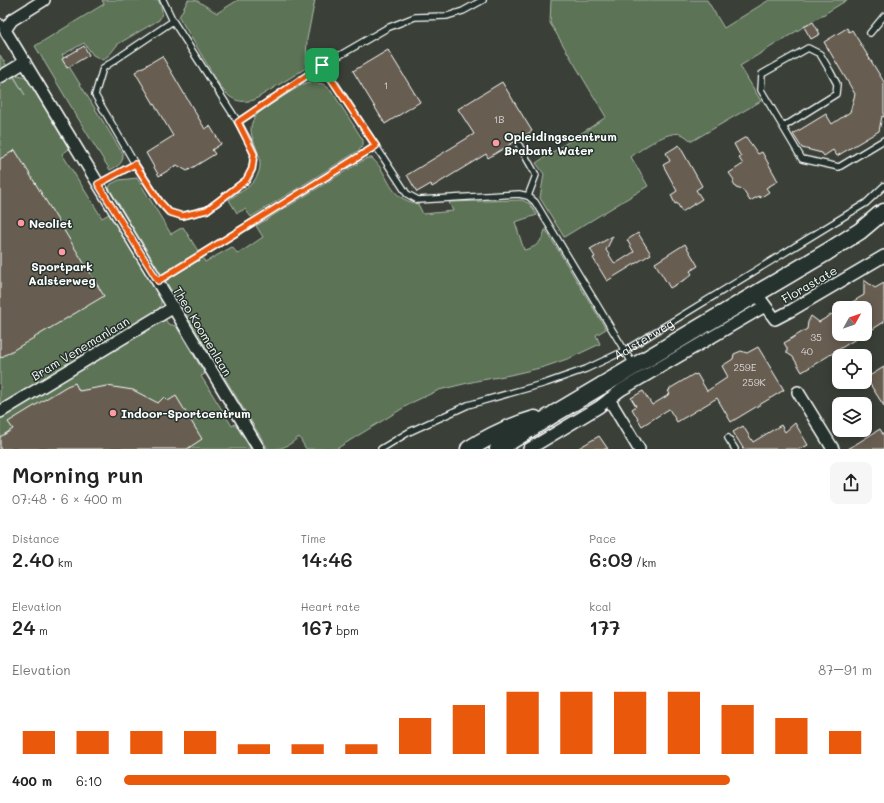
<!DOCTYPE html>
<html lang="en">
<head>
<meta charset="utf-8">
<style>
	body { margin:0; font-family:Mali,sans-serif; background:#f6f6f6; color:#222; height:100vh; display:flex; flex-direction:column; font-size:15px; white-space:nowrap }
	* { box-sizing:border-box; margin:0 }
	p { font-size:13px; color:#767676 }
	.icon { flex:none; width:22px; height:22px; fill:none; stroke:currentColor; stroke-width:2; stroke-linecap:round; stroke-linejoin:round }
	.map { position:relative; height:449px; overflow:hidden }
	.details { display:flex; flex-direction:column; background:#fff; flex:1 }
	.details>* { flex:none }
	.needle { width:26px; rotate:50deg }
	.buttons { position:absolute; left:832px; top:301px; display:grid; gap:8px }
	.buttons a { display:grid; place-items:center; width:40px; height:40px; border-radius:8px; background:#fff; box-shadow:0 2px 10px #0003; font-size:20px }
	.pin { position:absolute; display:grid; place-items:center; width:34px; height:34px; color:#fff; margin:-17px; border-radius:8px; box-shadow:0 2px 6px #0006 }
	.round { display:grid; place-items:center; flex:none; width:42px; height:42px; border-radius:8px; background:#f6f6f6 }
	.head { display:flex; align-items:center; justify-content:space-between; height:68px; padding:0 12px }
	h1 { font-size:22px; font-weight:600; line-height:30px }
	.metrics { display:grid; grid-template-columns:repeat(3,1fr); gap:6px; height:68px; padding:4px 12px }
	.metrics div { display:grid; align-content:center }
	.metrics b { font-size:20px; font-weight:600 }
	.metrics small { font-size:11px; font-weight:400 }
	.metrics p { font-size:11px }
	.chart { height:112px; padding:8px 12px }
	.chart p { display:flex; justify-content:space-between }
	.chart svg { width:100%; height:72px; margin-top:4px; stroke:#ea580c; stroke-width:6 }
	ul { padding:0 12px; list-style:none; font-size:13px }
	li { display:grid; grid-template-columns:64px 48px 1fr; align-items:center; height:30px }
	li i { height:10px; border-radius:5px; background:#ea580c }
	.map>svg:first-child { display:block }
	.green { fill:#5c7357; stroke:#aeb9ab }
	.building { fill:#675d51; stroke:#fff }
	.lines { fill:none; stroke-linecap:round; stroke-linejoin:round }
	.lane-casing { stroke:#fff; stroke-width:8 }
	.street-casing { stroke:#fff; stroke-width:14 }
	.secondary-casing { stroke:#fff; stroke-width:19 }
	.lane { stroke:#26332d; stroke-width:5.5 }
	.street { stroke:#26332d; stroke-width:11 }
	.secondary { stroke:#26332d; stroke-width:16 }
	.route-casing { stroke:#fff; stroke-width:8 }
	.route { stroke:#ea580c; stroke-width:5 }
	.poi-dot { fill:#ff9aa2; stroke:#26332d; stroke-width:1.5 }
	.labels { text-anchor:middle; dominant-baseline:central; stroke-width:3; stroke-linejoin:round; paint-order:stroke }
	.number-label { font-size:10px; fill:#d9d6d4 }
	.poi-label { font-size:12px; font-weight:bold; fill:#fff; stroke:#26332d; text-anchor:start }
	.street-label { font-size:12px; fill:#fff; stroke:#26332d }
</style>
</head>
<body>
<div class="map">
<svg width="884" height="449" viewBox="0 0 884 449">
	<rect width="100%" height="100%" fill="#3a4038"/>
	<filter id="ink" filterUnits="userSpaceOnUse"><feTurbulence type="fractalNoise" baseFrequency=".025" numOctaves="2"/><feDisplacementMap in="SourceGraphic" scale="8" xChannelSelector="R" yChannelSelector="G"/><feConvolveMatrix kernelMatrix="1 2 1 2 8 2 1 2 1" color-interpolation-filters="sRGB"/></filter>
	<g filter="url(#ink)">
		<path class="green" d="M 102,0 L 158,0 C 162,8 164,12 159,20 L 118,44 L 110,54 L 103,60 L 93,55 L 84,43 L 62,55 L 123,154 C 123,164 118,166 110,170 L 91,140 L 35,46 L 104,4 Z
			M 188,0 L 196,0 L 217,13 L 238,0 L 315,0 L 307,39 L 306,68 L 254,100 C 237,104 230,99 220,86 L 179,17 Z
			M 551,0 L 707,0 L 724,28 L 769,0 L 847,0 L 740,66 L 761,101 L 692,141 C 688,139 685,135 681,134 C 668,130 641,149 631,157 L 648,186 L 564,237 L 540,198 L 544,174 L 536,163 L 606,117 L 550,23 Z
			M 0,55 L 25,95 L 14,76 L 19,75 L 26,77 L 69,149 L 62,154 L 102,218 L 109,214 L 161,299 L 161,305 L 159,308 L 168,324 L 176,326 L 205,374 L 201,376 L 232,426 L 235,424 L 251,449 L 0,449 Z
			M 309,82 L 323,84 L 331,90 L 363,140 L 363,146 L 358,151 L 251,217 L 245,209 L 237,213 L 229,200 C 237,193 247,190 254,181 C 273,155 240,138 255,117 C 264,105 291,92 304,84 Z
			M 367,158 L 372,158 C 392,177 386,197 418,204 L 423,214 L 453,211 L 449,202 L 522,200 L 530,204 L 537,215 L 515,222 L 524,250 C 537,247 541,243 545,230 L 546,230 L 606,329 L 596,335 L 600,344 L 570,358 L 544,367 L 510,375 L 476,381 L 439,390 L 413,402 L 336,449 L 306,449 L 299,437 C 287,447 283,449 268,449 L 109,188 L 111,184 L 119,180 L 137,178 L 171,234 L 183,227 L 205,262 L 232,247 L 238,254 L 263,237 L 256,226 Z"/>
		<path class="building" d="M 813,22 L 820,34 L 811,39 L 804,27 Z
			M 847,28 L 849,32 L 852,30 L 884,82 L 884,117 L 882,116 L 879,131 L 837,156 L 833,150 L 824,156 L 822,153 L 802,148 L 793,134 L 826,114 L 832,124 L 850,112 L 855,94 L 824,42 Z
			M 84,46 L 89,55 L 67,68 L 62,59 Z
			M 388,50 L 420,102 L 385,124 L 353,71 Z
			M 162,56 L 205,129 L 210,126 L 221,144 L 212,150 L 215,154 L 187,171 L 177,165 L 159,176 L 146,153 L 173,136 L 135,72 Z
			M 502,82 L 532,131 L 488,158 L 486,154 L 432,187 L 431,184 L 417,192 L 407,175 L 474,134 L 458,109 Z
			M 746,137 L 758,154 L 762,152 L 778,181 L 766,188 L 769,192 L 760,198 L 759,196 L 750,201 L 743,190 L 736,188 L 733,183 L 734,180 L 729,173 L 743,164 L 739,158 L 741,157 L 734,144 Z
			M 679,145 L 702,186 L 696,190 L 702,199 L 682,212 L 677,203 L 675,204 L 671,195 L 677,191 L 663,165 L 670,161 L 666,153 Z
			M 15,150 L 104,296 L 0,358 L 0,159 Z
			M 638,233 L 651,254 L 607,281 L 593,258 L 595,257 L 590,249 L 613,236 L 606,250 L 615,264 L 634,252 L 627,240 Z
			M 685,244 L 698,266 L 690,271 L 692,274 L 686,279 L 670,288 L 655,263 Z
			M 864,280 L 875,288 L 884,283 L 884,322 L 865,334 L 865,308 L 842,308 L 864,295 Z
			M 839,310 L 839,334 L 864,334 L 802,372 L 793,357 L 787,353 L 787,348 L 784,343 L 807,329 L 808,322 L 811,316 L 819,322 Z
			M 758,347 L 784,390 L 731,422 L 717,398 L 677,422 L 669,409 L 642,426 L 632,409 L 636,406 L 631,398 L 643,391 L 652,405 L 670,394 L 668,391 L 670,390 L 669,389 L 694,374 L 695,375 L 697,374 L 707,391 L 728,377 L 722,366 L 733,359 L 734,354 L 741,351 L 747,353 Z
			M 884,367 L 884,406 L 866,378 Z
			M 75,383 L 79,391 L 107,386 L 133,390 L 158,403 L 164,397 L 168,401 L 176,396 L 202,439 L 187,449 L 0,449 L 0,437 L 13,429 L 8,422 L 67,386 Z
			M 795,423 L 808,445 L 800,449 L 742,449 L 743,448 L 733,432 L 743,426 L 753,442 L 781,425 L 785,432 Z
			M 880,429 L 884,436 L 884,449 L 848,449 Z
			M 599,436 L 608,449 L 577,449 Z"/>
		<g class="lines">
			<g class="lane-casing">
				<g id="lane">
					<path d="M 163,0 L 173,21 L 238,122 L 250,144 L 254,154 L 252,169 L 247,180 L 207,210 L 182,216 L 169,212 L 160,202 L 135,164 L 95,95 L 103,68 L 173,21"/>
					<path d="M 0,22 L 5,30"/>
					<path d="M 870,33 L 884,16"/>
					<path d="M 323,65 L 407,194 L 418,200 L 519,194 L 528,196 L 535,202 L 634,366"/>
					<path d="M 238,122 L 323,65 L 387,28 L 415,17 L 447,16 L 463,11 L 483,0"/>
					<path d="M 783,127 L 836,94 L 837,84 L 830,71 L 820,54 L 808,48 L 762,74 L 761,90 L 802,159 L 839,167 L 884,140"/>
					<path d="M 519,145 L 536,175 L 528,196"/>
					<path d="M 98,184 L 135,164"/>
					<path d="M 158,281 L 376,146"/>
					<path d="M 728,438 L 735,449"/>
					<path id="s1" d="M 381,449 L 409,432 L 468,405 L 546,383 L 586,369 L 624,351 L 866,203 L 884,186"/>
				</g>
			</g>
			<g class="street-casing">
				<path id="street" d="M 44,0 L 12,20 L 5,30 L 259,449
					M 0,77 L 25,62
					M 761,300 L 775,319 L 792,310 L 884,256
					M 798,392 L 833,449
					M 609,399 L 639,449
					M 0,412 L 174,307
					M 529,449 L 599,407 L 621,390 L 765,306"/>
			</g>
			<g class="secondary-casing">
				<path id="secondary" d="M 469,449 C 491,435 510,426 535,419
					M 498,449 L 554,414 L 827,252 L 860,231 L 879,215 L 884,212"/>
			</g>
			<use href="#lane" class="lane"/>
			<use href="#street" class="street"/>
			<use href="#secondary" class="secondary"/>
		</g>
	</g>
	<g class="lines" filter="url(#ink)">
		<g class="route-casing">
			<path id="route" d="M 322,65 L 376,146 L 158,281 L 98,184 L 135,164 L 160,202 L 169,212 L 182,216 L 207,210 L 246,180 L 252,169 L 254,154 L 238,122 Z"/>
		</g>
		<use href="#route" class="route"/>
	</g>
	<g class="poi-dot">
		<circle cx="496" cy="143" r="4"/>
		<circle cx="21" cy="223" r="4"/>
		<circle cx="62" cy="252" r="4"/>
		<circle cx="113" cy="413" r="4"/>
	</g>
	<g class="labels">
		<g class="number-label">
			<text x="386" y="85">1</text>
			<text x="499" y="119">1B</text>
			<text x="816" y="337">35</text>
			<text x="807" y="351">40</text>
			<text x="745" y="367">259E</text>
			<text x="754" y="382">259K</text>
		</g>
		<g class="poi-label">
			<text x="504" y="136">Opleidingscentrum<tspan x="504" dy="14">Brabant Water</tspan></text>
			<text x="29" y="223">Neoliet</text>
			<text x="62" y="266" text-anchor="middle">Sportpark<tspan x="62" dy="14">Aalsterweg</tspan></text>
			<text x="121" y="413">Indoor-Sportcentrum</text>
		</g>
		<g class="street-label">
			<text transform="translate(809 284) rotate(-30)">Florastate</text>
			<text transform="translate(203 331) rotate(59)">Theo Koomenlaan</text>
			<text stroke="none"><textPath href="#s1" startOffset="286">Aalsterweg</textPath></text>
			<text transform="translate(80 348) rotate(-31)">Bram Venemanlaan</text>
		</g>
	</g>
</svg>
<div class="buttons">
<a><svg class="needle" viewBox="-14 -14 28 28"><path d="M0-13l5 13h-10z" fill="#e53935"/><path d="M0 13l5-13h-10z" fill="#767676"/></svg></a>
<a><svg class="icon" aria-label="locate" viewBox="0 0 24 24"><circle cx="12" cy="12" r="6"/><path d="M12 2v4M12 18v4M2 12h4M18 12h4"/></svg></a>
<a><svg class="icon" aria-label="layers" viewBox="0 0 24 24"><path d="M12 4l9 5-9 5-9-5zM3 14l9 5 9-5"/></svg></a>
</div>
<div class="pin" style="left:322px;top:65px;background:#1e9e55"><svg class="icon" aria-label="arrive" viewBox="0 0 24 24"><path d="M6 21V4h12l-3 4 3 4H6"/></svg></div>
</div>
<section class="details">
<div class="head"><div><h1>Morning run</h1><p>07:48 · 6 × 400 m</p></div><a class="round"><svg class="icon" aria-label="share" viewBox="0 0 24 24"><path d="M12 15V3M7 8l5-5 5 5M5 13v7h14v-7"/></svg></a></div>
<div class="metrics">
<div><p>Distance</p><b>2.40<small> km</small></b></div>
<div><p>Time</p><b>14:46</b></div>
<div><p>Pace</p><b>6:09<small> /km</small></b></div>
</div>
<div class="metrics">
<div><p>Elevation</p><b>24<small> m</small></b></div>
<div><p>Heart rate</p><b>167<small> bpm</small></b></div>
<div><p>kcal</p><b>177</b></div>
</div>
<div class="chart"><p><span>Elevation</span>87–91 m</p>
<svg viewBox="0 0 160 44" preserveAspectRatio="none"><path d="M5 44V30M15 44V30M25 44V30M35 44V30M45 44V38M55 44V38M65 44V38M75 44V22M85 44V14M95 44V6M105 44V6M115 44V6M125 44V6M135 44V14M145 44V22M155 44V30"/></svg>
</div>
<ul>
<li><b>400 m</b>6:10<i style="width:81%"></i></li>
</ul>
</section>
</body>
</html>
